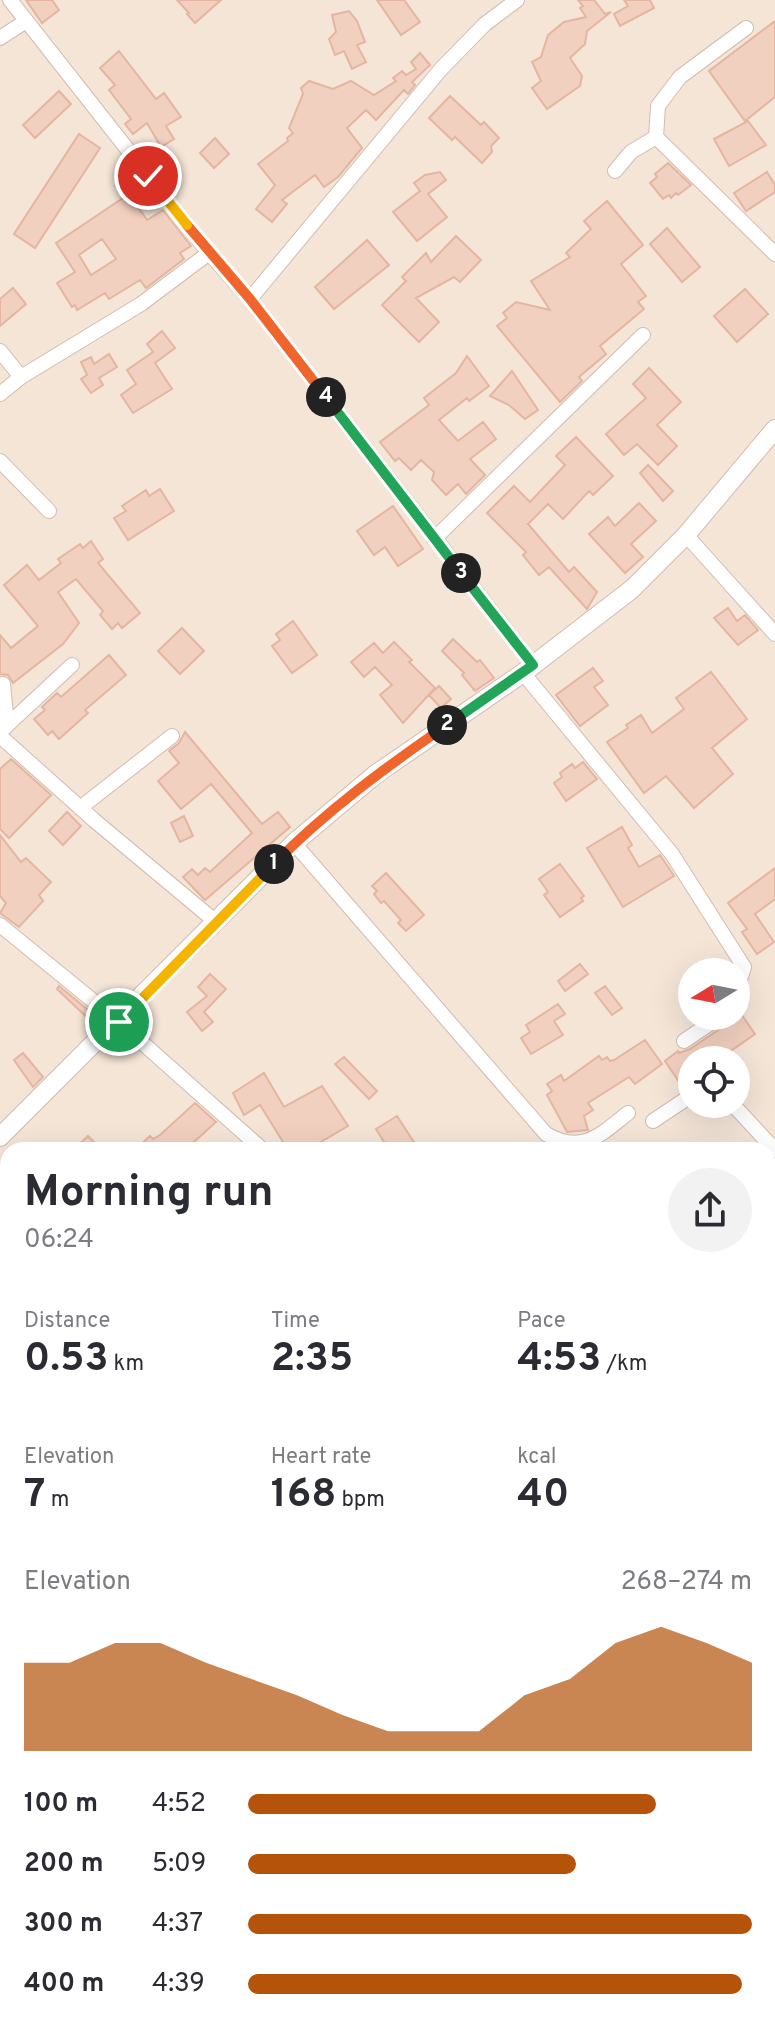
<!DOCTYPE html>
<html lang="en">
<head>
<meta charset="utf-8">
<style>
	body { margin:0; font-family:Overpass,sans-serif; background:#f2f2f3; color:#2b2b33; height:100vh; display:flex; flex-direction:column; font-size:30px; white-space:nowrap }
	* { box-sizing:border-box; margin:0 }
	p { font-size:26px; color:#7c7c81 }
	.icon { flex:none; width:44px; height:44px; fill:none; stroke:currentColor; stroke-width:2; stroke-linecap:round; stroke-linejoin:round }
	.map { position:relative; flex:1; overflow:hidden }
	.drawer { position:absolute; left:0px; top:1142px; width:776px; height:890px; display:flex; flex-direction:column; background:#fff; border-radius:24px 24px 0 0; box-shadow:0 8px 32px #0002 }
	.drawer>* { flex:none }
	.needle { width:52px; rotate:260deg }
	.controls { position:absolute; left:678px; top:958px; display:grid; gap:16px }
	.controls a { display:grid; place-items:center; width:72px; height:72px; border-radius:50%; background:#fff; box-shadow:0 8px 32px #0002; font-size:40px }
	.pin { position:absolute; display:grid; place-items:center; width:68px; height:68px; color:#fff; margin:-34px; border:4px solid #fff; border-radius:50%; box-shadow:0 2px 8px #0007 }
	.km { position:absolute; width:40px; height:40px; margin:-20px; border-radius:50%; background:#222; color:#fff; font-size:22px; line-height:40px; text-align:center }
	.round { display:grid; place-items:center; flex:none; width:84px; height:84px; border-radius:42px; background:#f2f2f3 }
	.headline { display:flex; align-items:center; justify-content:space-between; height:136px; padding:0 24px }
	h1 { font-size:44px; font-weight:700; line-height:60px }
	.metrics { display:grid; grid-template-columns:repeat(3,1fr); gap:12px; height:136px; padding:8px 24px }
	.metrics div { display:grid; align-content:center }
	.metrics b { font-size:40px; font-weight:700 }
	.metrics small { font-size:22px; font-weight:400 }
	.metrics p { font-size:22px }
	.chart { height:224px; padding:16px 24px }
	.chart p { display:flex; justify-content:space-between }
	.chart svg { width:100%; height:144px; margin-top:8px; fill:#b45309; opacity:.7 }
	ul { padding:0 24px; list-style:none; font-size:26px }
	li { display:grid; grid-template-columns:128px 96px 1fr; align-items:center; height:60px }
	li i { height:20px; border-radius:10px; background:#b45309 }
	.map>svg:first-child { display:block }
	.residential { fill:#f4e5d7; fill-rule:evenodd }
	.building { fill:#f2d0c0; stroke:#e4b5a1; stroke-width:2; fill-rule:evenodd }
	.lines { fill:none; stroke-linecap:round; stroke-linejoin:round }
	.minor-casing { stroke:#d1bcb0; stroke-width:16 }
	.tertiary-casing { stroke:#d1bcb0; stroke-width:20 }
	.minor { stroke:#fff; stroke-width:14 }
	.tertiary { stroke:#fff; stroke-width:18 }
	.split-1-casing { stroke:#fff; stroke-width:16 }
	.split-2-casing { stroke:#fff; stroke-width:16 }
	.split-3-casing { stroke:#fff; stroke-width:16 }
	.split-4-casing { stroke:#fff; stroke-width:16 }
	.split-5-casing { stroke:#fff; stroke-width:16 }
	.split-6-casing { stroke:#fff; stroke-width:16 }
	.split-1 { stroke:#f5b400; stroke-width:10 }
	.split-2 { stroke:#f0652b; stroke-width:10 }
	.split-3 { stroke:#22a559; stroke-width:10 }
	.split-4 { stroke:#22a559; stroke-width:10 }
	.split-5 { stroke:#f0652b; stroke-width:10 }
	.split-6 { stroke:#f5b400; stroke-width:10 }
</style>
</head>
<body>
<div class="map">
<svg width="775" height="2031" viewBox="0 0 775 2031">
	<rect width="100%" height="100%" fill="#fcf3e9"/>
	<path class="residential" d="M 0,0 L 775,0 L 775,2031 L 0,2031 ZM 692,972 L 736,972 L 736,1016 L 692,1016 ZM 692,1060 L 736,1060 L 736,1104 L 692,1104 ZM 8,1150 L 768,1150 L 768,2024 L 8,2024 Z"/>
	<path class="building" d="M 26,0 L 52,0 L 59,10 L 42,23 Z
		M 177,0 L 221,0 L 195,23 L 187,14 L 189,13 Z
		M 377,0 L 404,0 L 420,22 L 401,35 Z
		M 578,0 L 594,0 L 605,14 L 611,12 L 587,31 L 585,44 L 570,58 L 582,76 L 580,86 L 547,109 L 532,88 L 541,81 L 532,62 L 541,57 L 548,35 L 564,22 L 586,17 L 580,8 L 583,6 Z
		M 624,0 L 650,0 L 654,8 L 620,26 L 614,14 L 628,6 Z
		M 349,11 L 357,21 L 365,42 L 357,45 L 366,62 L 352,69 L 344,51 L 335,55 L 329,39 L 336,32 L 332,15 Z
		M 775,21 L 775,97 L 745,121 L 709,71 Z
		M 119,51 L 156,99 L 164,93 L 181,117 L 166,126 L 174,139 L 161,147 L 147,123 L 133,134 L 125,124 L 131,119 L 109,90 L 115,85 L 100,68 Z
		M 420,53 L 430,65 L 412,82 L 415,85 L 408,94 L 404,90 L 376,120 L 366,110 L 347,128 L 362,148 L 338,177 L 324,187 L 315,175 L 282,200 L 287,204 L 272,222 L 256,209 L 275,185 L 258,164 L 288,141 L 287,138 L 293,133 L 289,128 L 303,94 L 301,88 L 309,81 L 333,89 L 351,81 L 374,95 L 396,81 L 393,78 L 402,71 L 406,75 L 416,69 L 411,62 Z
		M 59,91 L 71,104 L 35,138 L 23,125 Z
		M 450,96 L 481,125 L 484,122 L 499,138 L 491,146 L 492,152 L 482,163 L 455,137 L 452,140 L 429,118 Z
		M 748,121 L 766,145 L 729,166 L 714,139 Z
		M 79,134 L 100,148 L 35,248 L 14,234 Z
		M 215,138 L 229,154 L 214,168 L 200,153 Z
		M 668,163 L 691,185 L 678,195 L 676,193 L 671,198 L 669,195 L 663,199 L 650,183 L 657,177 L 655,174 Z
		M 440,172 L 446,180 L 428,194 L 447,217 L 417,241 L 393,212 L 420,191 L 414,183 L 425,175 Z
		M 767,172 L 775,185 L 775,192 L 746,211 L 734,193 Z
		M 129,194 L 147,220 L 163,210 L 191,246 L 180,253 L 184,259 L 146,288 L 140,280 L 109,299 L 105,293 L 77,310 L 75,305 L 72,307 L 57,283 L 75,272 L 56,243 ZM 102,239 L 116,259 L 91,275 L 79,255 Z
		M 607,201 L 643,245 L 621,264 L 646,296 L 638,302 L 644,309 L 600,346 L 606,354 L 579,377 L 582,381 L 560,402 L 497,326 L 507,318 L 503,313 L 516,302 L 550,310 L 531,281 L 570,257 L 566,253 L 591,229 L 584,221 Z
		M 667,228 L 700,267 L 682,282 L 650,244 Z
		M 456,236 L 481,260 L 460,282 L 454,277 L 416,298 L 439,322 L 419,342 L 382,305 L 406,281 L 402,277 L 426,253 L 431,262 Z
		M 367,240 L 389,265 L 334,309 L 315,287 Z
		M 13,288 L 26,304 L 0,326 L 0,299 Z
		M 745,289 L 768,314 L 737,342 L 714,316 Z
		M 162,331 L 175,348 L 155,363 L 172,389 L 133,413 L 121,395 L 136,384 L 127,370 L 153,352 L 147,344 Z
		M 109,354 L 117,367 L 99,378 L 103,385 L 91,393 L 81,379 L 87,375 L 81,362 L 91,357 L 94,364 Z
		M 467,356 L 489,386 L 469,401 L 467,398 L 439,420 L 458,441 L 483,422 L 496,439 L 470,459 L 485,475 L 466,494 L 458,484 L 446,495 L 432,480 L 434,472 L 421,460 L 411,470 L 399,458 L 395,461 L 380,442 L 429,405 L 424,398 L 456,373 Z
		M 649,368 L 681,402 L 657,425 L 677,446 L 658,465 L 637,444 L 624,455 L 606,434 L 646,398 L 633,384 Z
		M 512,371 L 538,410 L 525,419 L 509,405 L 490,396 Z
		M 576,437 L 613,476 L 593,495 L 589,491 L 563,519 L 548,504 L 528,524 L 569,572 L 574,567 L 597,592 L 587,609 L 549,567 L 539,575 L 523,555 L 526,552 L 487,513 L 514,486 L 530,502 L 565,465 L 556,456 Z
		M 648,465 L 673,491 L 663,501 L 640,473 Z
		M 160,489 L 174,511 L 128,540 L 114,518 L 126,511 L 122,506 L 146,490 L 149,496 Z
		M 639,503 L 656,521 L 631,544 L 643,557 L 625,573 L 589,534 L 608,517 L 615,526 Z
		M 393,506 L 423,549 L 398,566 L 385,547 L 374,555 L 357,531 Z
		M 91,541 L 103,559 L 98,563 L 140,613 L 122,628 L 118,623 L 112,629 L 100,615 L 103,611 L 76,579 L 58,592 L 79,623 L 63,644 L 13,683 L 8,675 L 0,674 L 0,635 L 11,648 L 38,626 L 4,585 L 27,565 L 39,580 L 61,563 L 58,559 L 80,544 L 83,548 Z
		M 728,608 L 737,621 L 745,615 L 758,630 L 738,645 L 714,618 Z
		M 293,621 L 317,655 L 292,673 L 272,646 L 280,640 L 276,634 Z
		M 182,628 L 204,651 L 180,674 L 158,651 Z
		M 453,639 L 477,662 L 480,660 L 494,678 L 475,691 L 462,675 L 464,673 L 442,651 Z
		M 394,642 L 412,660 L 409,662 L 435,688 L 403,723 L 380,695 L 392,685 L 375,667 L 364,677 L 351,662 L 374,643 L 383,653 Z
		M 109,655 L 126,675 L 85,710 L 88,713 L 59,739 L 52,731 L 48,735 L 34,719 L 45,710 L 42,707 L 57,693 L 61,697 Z
		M 593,668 L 603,681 L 594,687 L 608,705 L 580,726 L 556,695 Z
		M 711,672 L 747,719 L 712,748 L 733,774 L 694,808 L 666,776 L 644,793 L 607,742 L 628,728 L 626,725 L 641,715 L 652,733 L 684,709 L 676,698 Z
		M 439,686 L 451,699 L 441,708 L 429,695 Z
		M 185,732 L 262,824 L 278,812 L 290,827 L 205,900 L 183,877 L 192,869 L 198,875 L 205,868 L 210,872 L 252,833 L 211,784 L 181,809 L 158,781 L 179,763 L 169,751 L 179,743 Z
		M 11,759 L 51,795 L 9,838 L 0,829 L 0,769 Z
		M 583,762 L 597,779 L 566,801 L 554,783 L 562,777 L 560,773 L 572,764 L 575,768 Z
		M 67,812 L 81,826 L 63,845 L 49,831 Z
		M 184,816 L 193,836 L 180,842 L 171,823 Z
		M 622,827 L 632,845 L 628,848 L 639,867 L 660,855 L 674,876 L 623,907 L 587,848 Z
		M 0,835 L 21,862 L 26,858 L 51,882 L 39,895 L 43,901 L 19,927 L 0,913 L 6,903 L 0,896 Z
		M 560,864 L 584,896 L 581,898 L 583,901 L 560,917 L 544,895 L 548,892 L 539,879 Z
		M 775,868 L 775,899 L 755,914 L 774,942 L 757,954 L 742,932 L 747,929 L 728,903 Z
		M 386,873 L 424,915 L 406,931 L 398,923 L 401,920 L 384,901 L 381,903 L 374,894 L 377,891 L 372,886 Z
		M 580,964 L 588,974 L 565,991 L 558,981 Z
		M 210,974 L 226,989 L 204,1012 L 213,1022 L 202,1031 L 187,1012 L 207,996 L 198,987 Z
		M 59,986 L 100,1020 L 95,1025 L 57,989 Z
		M 605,986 L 622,1008 L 612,1015 L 595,993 Z
		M 558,1004 L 565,1014 L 554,1021 L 563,1035 L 531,1054 L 521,1038 L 530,1032 L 526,1025 Z
		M 739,1011 L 755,1034 L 718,1060 L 692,1060 L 692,1078 L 681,1085 L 665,1061 L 678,1051 L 679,1053 L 690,1049 L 727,1024 Z
		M 645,1040 L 662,1064 L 635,1084 L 629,1077 L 588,1103 L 593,1110 L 584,1116 L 588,1130 L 567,1132 L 547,1095 L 552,1091 L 547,1084 L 561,1075 L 564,1081 L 599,1056 L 602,1060 L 607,1057 L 610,1061 L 614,1060 Z
		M 23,1053 L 43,1077 L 33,1087 L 14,1060 Z
		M 344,1057 L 377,1091 L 369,1099 L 335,1064 Z
		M 264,1073 L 284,1107 L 322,1086 L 348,1126 L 307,1150 L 288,1150 L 260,1105 L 244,1115 L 233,1093 Z
		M 195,1103 L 216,1122 L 185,1150 L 135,1150 L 150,1136 L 153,1139 L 160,1135 Z
		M 397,1116 L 419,1150 L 389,1150 L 376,1129 Z
		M 88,1136 L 102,1150 L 73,1150 Z"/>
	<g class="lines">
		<g class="minor-casing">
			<path id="minor" d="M 10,0 L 209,253 L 250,299
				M 517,0 L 485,24 L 441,69 L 250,299 L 533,665
				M 0,38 L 26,21
				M 656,137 L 658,106 L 680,77 L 746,28
				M 615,171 L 631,152 L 656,137 L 775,254
				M 0,351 L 21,377
				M 0,394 L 21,377 L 141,304 L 209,253
				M 0,461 L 49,511
				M 686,535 L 775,634
				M 434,539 L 643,335
				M 523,673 L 672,854 L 744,967 L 736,992
				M 3,684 L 7,725
				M 0,732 L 72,665
				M 0,736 L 95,821 L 216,922
				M 80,808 L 172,736
				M 294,843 L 546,1134 C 582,1155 600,1135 628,1113
				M 0,925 L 119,1022 L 263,1150
				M 684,1041 L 721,1016
				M 729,1104 L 737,1109 L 775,1150
				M 653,1121 L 692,1095
				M 0,1221 L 8,1230
				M 768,1288 L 775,1283
				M 0,1511 L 8,1518
				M 768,1581 L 775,1578
				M 0,1675 L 8,1663
				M 768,1684 L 775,1684
				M 0,1824 L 8,1836
				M 768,1840 L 775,1840
				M 768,2015 L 770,2025
				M 17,2024 L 23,2031
				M 197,2024 L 210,2031
				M 0,2027 L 8,2019
				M 136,2031 L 141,2024
				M 398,2031 L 406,2024"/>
		</g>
		<g class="tertiary-casing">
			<path id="tertiary" d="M 0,1137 L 294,843 L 376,774 L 523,673 L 632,589 L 686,535 L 775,429"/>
		</g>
		<use href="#minor" class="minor"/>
		<use href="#tertiary" class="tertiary"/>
	</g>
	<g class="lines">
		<g class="split-1-casing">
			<path id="split-1" d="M 119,1022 L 274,864"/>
		</g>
		<g class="split-2-casing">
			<path id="split-2" d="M 274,864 C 326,811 386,767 447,725"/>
		</g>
		<g class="split-3-casing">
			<path id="split-3" d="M 447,725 L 533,665 L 461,573"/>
		</g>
		<g class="split-4-casing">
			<path id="split-4" d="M 326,397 L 461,573"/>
		</g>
		<g class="split-5-casing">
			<path id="split-5" d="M 187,225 L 250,299 L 326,397"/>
		</g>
		<g class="split-6-casing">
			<path id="split-6" d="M 148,176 L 187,225"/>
		</g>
		<use href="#split-1" class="split-1"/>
		<use href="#split-2" class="split-2"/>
		<use href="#split-3" class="split-3"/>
		<use href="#split-4" class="split-4"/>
		<use href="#split-5" class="split-5"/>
		<use href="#split-6" class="split-6"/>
	</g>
</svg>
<div class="controls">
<a><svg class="needle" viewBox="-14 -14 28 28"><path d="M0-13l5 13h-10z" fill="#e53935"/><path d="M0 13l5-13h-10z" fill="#7c7c81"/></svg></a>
<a><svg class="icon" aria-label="locate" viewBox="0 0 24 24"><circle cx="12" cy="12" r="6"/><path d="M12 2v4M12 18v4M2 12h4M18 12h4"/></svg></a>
</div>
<div class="pin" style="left:119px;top:1022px;background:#1e9e55"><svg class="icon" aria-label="arrive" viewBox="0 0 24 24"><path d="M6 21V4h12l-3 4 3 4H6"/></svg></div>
<div class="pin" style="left:148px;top:176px;background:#d93025"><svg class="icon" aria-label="check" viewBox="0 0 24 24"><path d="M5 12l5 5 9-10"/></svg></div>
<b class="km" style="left:274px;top:864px">1</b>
<b class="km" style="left:447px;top:725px">2</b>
<b class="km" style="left:461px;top:573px">3</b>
<b class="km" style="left:326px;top:397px">4</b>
<section class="drawer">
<div class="headline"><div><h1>Morning run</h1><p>06:24</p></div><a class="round"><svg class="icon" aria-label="share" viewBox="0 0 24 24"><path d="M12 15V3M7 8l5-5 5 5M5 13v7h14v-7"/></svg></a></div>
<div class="metrics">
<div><p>Distance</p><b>0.53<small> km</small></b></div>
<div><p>Time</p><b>2:35</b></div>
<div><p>Pace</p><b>4:53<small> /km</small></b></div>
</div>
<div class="metrics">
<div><p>Elevation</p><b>7<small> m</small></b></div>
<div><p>Heart rate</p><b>168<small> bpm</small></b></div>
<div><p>kcal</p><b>40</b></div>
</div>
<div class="chart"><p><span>Elevation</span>268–274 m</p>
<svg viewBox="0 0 160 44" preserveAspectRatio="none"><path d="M0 44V17L10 17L20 11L30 11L40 17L50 22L60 27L70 33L80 38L90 38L100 38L110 27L120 22L130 11L140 6L150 11L160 17V44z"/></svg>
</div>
<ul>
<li><b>100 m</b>4:52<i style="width:81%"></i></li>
<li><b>200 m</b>5:09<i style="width:65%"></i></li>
<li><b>300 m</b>4:37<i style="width:100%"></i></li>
<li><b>400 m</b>4:39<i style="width:98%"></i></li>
</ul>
</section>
</div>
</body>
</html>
